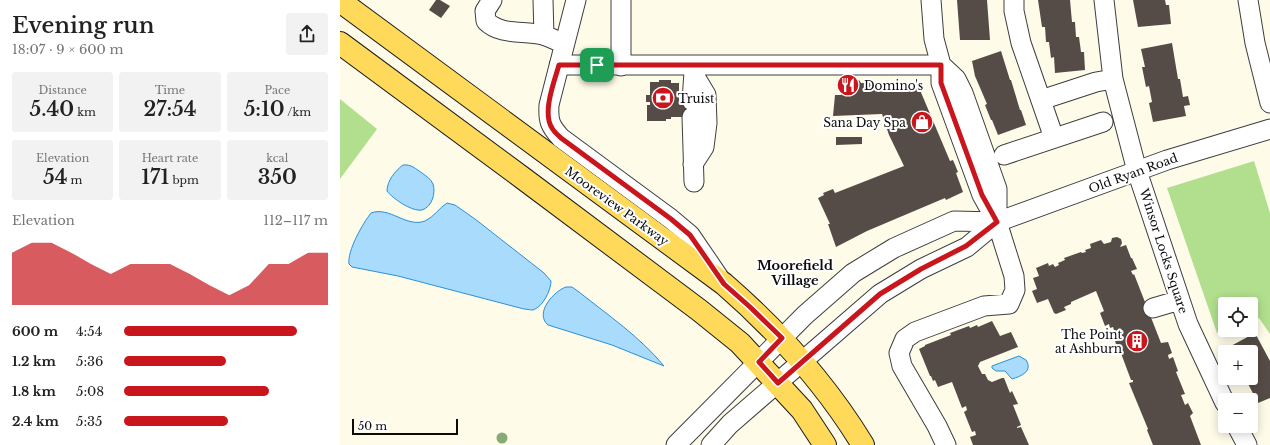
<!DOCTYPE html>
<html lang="en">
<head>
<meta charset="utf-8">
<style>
	body { margin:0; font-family:"Libre Baskerville",serif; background:#f2f2f2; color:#222; height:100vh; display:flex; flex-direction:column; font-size:15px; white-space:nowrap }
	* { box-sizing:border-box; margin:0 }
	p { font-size:13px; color:#767676 }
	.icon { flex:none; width:22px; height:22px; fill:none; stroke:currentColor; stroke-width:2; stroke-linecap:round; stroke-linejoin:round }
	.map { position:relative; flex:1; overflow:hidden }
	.side { display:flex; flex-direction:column; background:#fff; width:340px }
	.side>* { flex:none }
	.tools { position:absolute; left:878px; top:297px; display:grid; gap:8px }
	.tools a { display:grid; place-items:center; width:40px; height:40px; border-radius:4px; background:#fff; box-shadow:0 2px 10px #0003; font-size:20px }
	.scale { position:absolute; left:12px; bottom:10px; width:106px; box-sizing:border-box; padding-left:4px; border:2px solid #0b0b0b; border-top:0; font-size:11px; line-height:14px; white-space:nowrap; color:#0b0b0b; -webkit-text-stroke:3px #fff; paint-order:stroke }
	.pin { position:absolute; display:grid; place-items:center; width:34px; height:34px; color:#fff; margin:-17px; border-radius:8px; box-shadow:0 2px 6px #0006 }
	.round { display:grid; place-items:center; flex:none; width:42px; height:42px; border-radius:4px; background:#f2f2f2 }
	.overview { display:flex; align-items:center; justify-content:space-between; height:68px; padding:0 12px }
	h1 { font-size:22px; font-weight:600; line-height:30px }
	.figures { display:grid; grid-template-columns:repeat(3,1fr); gap:6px; height:68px; padding:4px 12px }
	.figures div { display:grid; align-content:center; border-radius:4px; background:#f2f2f2; text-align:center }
	.figures b { font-size:20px; font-weight:600 }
	.figures small { font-size:11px; font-weight:400 }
	.figures p { font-size:11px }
	.chart { height:112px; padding:8px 12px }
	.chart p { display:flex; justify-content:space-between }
	.chart svg { width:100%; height:72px; margin-top:4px; fill:#c8161c; opacity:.7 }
	ul { padding:0 12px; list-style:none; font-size:13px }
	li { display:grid; grid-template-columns:64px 48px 1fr; align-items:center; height:30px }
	li i { height:10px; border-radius:5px; background:#c8161c }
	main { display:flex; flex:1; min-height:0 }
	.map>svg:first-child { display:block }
	.forest { fill:#b1df8d }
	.water { fill:#a8dbfc; stroke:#2890da }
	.building { fill:#554c47 }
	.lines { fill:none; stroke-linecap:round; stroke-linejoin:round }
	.minor-casing { stroke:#3e3e3e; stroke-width:21 }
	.major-casing { stroke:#1c1c1c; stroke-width:24 }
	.minor { stroke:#fff; stroke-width:19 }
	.major { stroke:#ffd959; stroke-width:22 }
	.tree { fill:#88aa75 }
	.route-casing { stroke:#fff; stroke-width:8 }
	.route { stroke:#c8161c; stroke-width:5 }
	.labels { text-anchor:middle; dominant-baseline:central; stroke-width:4; stroke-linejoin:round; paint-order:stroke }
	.poi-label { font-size:12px; fill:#0b0b0b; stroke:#fff; text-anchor:start }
	.street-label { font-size:12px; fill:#0b0b0b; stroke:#fff }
	.neighbourhood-label { font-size:13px; font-weight:bold; fill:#0b0b0b; stroke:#fff }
</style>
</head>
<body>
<main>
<section class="side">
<div class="overview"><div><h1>Evening run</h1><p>18:07 · 9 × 600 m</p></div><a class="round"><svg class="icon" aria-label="share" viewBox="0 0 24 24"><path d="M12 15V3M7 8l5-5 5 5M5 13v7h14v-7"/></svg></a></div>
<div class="figures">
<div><p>Distance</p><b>5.40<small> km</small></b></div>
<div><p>Time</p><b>27:54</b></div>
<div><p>Pace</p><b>5:10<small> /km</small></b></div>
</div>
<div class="figures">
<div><p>Elevation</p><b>54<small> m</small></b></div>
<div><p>Heart rate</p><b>171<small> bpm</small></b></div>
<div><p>kcal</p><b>350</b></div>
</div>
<div class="chart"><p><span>Elevation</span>112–117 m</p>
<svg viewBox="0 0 160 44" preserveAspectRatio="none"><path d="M0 44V12L10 6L20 6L30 12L40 19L50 25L60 19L70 19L80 19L90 25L100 32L110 38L120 32L130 19L140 19L150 12L160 12V44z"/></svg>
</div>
<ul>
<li><b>600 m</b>4:54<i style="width:85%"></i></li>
<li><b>1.2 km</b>5:36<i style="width:50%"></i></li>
<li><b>1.8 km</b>5:08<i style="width:71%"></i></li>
<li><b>2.4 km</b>5:35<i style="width:51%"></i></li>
</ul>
</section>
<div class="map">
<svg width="930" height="445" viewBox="0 0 930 445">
	<rect width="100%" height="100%" fill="#fffbe9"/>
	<path class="forest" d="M 0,99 L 37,129 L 0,179 Z
		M 914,161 L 930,213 L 930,334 L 919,318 L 911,320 L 911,304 L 885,304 L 886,330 L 877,333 L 827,188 Z"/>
	<path class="water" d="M 63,165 C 71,164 76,169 82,173 C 86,176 91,179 93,184 C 96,193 92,207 82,210 C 72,212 52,198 47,191 C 47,181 55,171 63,165 Z
		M 107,203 L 115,205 L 135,219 L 204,273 L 211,281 C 211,290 203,307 193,310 C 190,310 186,309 184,309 L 58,276 L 12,267 L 9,264 C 7,251 23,223 31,213 C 50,206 66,228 85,221 C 94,217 99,208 107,203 Z
		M 226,287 L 232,287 L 239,292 C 268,315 300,337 324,366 L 272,345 L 208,325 C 194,313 214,291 226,287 Z
		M 679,356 L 686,360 C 693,371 682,376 672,379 L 665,371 L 656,371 L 652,368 L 652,366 Z"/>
	<path class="building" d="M 96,0 L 100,0 L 110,6 L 101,18 L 89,10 Z
		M 617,0 L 647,0 L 650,40 L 620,40 Z
		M 698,0 L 730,0 L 732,22 L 735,22 L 736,37 L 739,37 L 741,52 L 744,52 L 745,70 L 715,73 L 714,57 L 711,58 L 709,42 L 706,42 L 705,27 L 702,27 Z
		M 793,0 L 825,0 L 826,5 L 829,5 L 831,24 L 798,27 Z
		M 832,43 L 838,79 L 840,79 L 843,97 L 848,96 L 850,105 L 844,106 L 846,116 L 813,122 L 809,103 L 812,102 L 809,86 L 806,87 L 802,67 L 805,67 L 801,49 Z
		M 661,51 L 670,80 L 671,80 L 680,110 L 681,110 L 686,125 L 658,135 L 652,120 L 651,120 L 645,105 L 647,104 L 635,76 L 632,61 Z
		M 319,80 L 331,80 L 331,83 L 339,83 L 339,101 L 361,101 L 361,117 L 331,117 L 331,119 L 326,119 L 326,121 L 307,121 L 307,105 L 310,105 L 310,102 L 306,102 L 306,95 L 310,95 L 310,82 L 319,82 Z
		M 508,80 L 519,80 L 521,83 L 525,83 L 525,81 L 535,81 L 535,84 L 577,83 L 610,161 L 613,160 L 618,172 L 616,173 L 623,192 L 606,200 L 605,198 L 527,231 L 496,247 L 488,224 L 490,224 L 478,198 L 484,195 L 483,193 L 493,189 L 495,193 L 564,166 L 549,135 L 542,114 L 493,116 L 495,95 L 501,95 L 501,82 L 508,82 Z
		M 496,137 L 522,137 L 522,144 L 496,145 Z
		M 777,237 L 781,239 L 782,243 L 780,247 L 786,245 L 791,258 L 792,258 L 797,269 L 791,271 L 793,275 L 794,274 L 821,343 L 828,342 L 832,353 L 828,355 L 829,359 L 833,357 L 838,371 L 836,372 L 845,394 L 841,395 L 845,405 L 848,403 L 853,413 L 850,416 L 861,445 L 813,445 L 807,430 L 808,429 L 789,383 L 793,382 L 793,380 L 791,380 L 779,348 L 777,348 L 773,333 L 775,333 L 773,327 L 770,328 L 769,324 L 765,326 L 760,313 L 764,311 L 756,291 L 731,302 L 731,304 L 724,307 L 726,310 L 716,314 L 714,313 L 708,299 L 697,303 L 692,291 L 697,289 L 693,278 L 699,276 L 696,268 L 708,263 L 709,266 L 713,264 L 715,267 L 719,265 L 718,263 L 725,260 L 724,258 L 741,252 L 742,253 L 746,252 L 745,250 L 751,248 L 750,244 L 761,240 L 764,244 L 771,242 L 772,238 Z
		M 652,321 L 660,336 L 671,332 L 678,347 L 640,362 L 638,366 L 642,374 L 645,374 L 648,380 L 652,382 L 662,378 L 664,378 L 670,393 L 672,391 L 678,404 L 673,405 L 681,425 L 677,427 L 677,428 L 681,427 L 689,445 L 633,445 L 630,437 L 636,435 L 635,431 L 632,432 L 624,412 L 627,410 L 626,406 L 622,408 L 612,382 L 598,387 L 595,380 L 593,381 L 591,376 L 590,376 L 579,349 L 585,346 L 585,345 L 611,335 L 610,333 L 629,326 L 630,328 L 637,325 L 638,327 Z
		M 915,333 L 930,361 L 930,398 L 918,403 L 905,378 L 911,378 L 911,352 L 891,352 L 889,347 Z"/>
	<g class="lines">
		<g class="minor-casing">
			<path id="minor" d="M 152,0 L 145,11 L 146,21 C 161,36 184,30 203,35 C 210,37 217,41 224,44
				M 203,0 L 204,35
				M 236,0 L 209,105 C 208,121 210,126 221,138 L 331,219 L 350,235 L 378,276
				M 591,0 L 594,39 L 601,65 L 601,83 L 642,195 L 657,222 L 674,276 L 675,290 L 669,304 L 644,306 L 575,332 L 565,339 L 559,353 L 562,366 L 597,426 L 606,445
				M 674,0 L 674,11 L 681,43 L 714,138
				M 764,0 L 773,79 L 797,171 L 848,324 L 885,403
				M 908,0 L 915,43 L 930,103
				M 219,65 L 601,65
				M 601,65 L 616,79 L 623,93 L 657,189 L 657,221
				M 281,66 L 281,0
				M 701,100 L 756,82 L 773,79
				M 352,101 L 354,72
				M 352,117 L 354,182
				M 664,155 L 763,122
				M 353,164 L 364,147 L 367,123 L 366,95 L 354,75
				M 813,308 L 840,300
				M 897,426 L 907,445
				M 336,445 L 465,315 L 513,273 L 554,248 L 614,221 L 657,222
				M 371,445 L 390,424 L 540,294 L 581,269 L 627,247 L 657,222 L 827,160 L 930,129"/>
		</g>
		<g class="major-casing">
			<path id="major" d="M 0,1 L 384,284 C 438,331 486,384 523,445
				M 0,43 L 184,179 L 359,310 L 400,343 L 449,396 L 462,410 L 485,445"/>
		</g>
		<use href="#minor" class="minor"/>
		<use href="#major" class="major"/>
	</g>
	<circle class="tree" cx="162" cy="438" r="5.5"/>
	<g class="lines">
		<g class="route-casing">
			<path id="route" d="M 219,65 L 601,65 L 601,83 L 642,195 L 657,222 L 626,246 L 581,269 L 540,294 L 438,383 L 419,362 L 442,338 L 410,307 L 384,284 L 350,235 L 331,219 L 221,138 C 218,135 214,132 212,128 C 202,113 214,82 219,65 Z"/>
		</g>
		<use href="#route" class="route"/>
	</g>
	<defs>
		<g id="restaurant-disc" transform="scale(1.15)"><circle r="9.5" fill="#c8161c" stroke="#fff"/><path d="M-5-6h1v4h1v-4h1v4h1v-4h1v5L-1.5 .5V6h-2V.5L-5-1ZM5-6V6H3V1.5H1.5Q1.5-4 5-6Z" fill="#fff"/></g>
		<g id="bank-disc" transform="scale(1.15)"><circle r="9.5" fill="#c8161c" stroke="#fff"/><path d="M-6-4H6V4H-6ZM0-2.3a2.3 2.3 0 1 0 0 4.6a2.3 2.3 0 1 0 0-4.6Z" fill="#fff"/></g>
		<g id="shop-disc" transform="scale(1.15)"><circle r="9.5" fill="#c8161c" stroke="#fff"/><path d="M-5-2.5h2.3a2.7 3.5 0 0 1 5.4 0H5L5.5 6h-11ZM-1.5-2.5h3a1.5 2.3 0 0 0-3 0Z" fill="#fff"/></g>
		<g id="building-disc" transform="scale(1.15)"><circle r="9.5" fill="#c8161c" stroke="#fff"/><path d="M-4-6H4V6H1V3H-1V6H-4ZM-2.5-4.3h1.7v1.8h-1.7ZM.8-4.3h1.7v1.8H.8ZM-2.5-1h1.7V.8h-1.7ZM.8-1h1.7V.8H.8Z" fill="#fff"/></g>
	</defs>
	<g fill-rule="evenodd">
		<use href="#restaurant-disc" x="508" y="85"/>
		<use href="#bank-disc" x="323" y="98"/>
		<use href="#shop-disc" x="582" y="122"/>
		<use href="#building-disc" x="797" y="341"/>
	</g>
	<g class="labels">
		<g class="poi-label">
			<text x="524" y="85">Domino's</text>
			<text x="338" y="98">Truist</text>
			<text x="566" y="122" text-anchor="end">Sana Day Spa</text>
			<text x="782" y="334" text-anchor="end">The Point<tspan x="782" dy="14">at Ashburn</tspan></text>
		</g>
		<g class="street-label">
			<text transform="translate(793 173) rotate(-20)">Old Ryan Road</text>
			<text transform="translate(277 206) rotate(36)">Mooreview Parkway</text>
			<text transform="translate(824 251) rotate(72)">Winsor Locks Square</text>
		</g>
		<g class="neighbourhood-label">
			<text x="455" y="265">Moorefield<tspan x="455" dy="15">Village</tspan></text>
		</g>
	</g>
</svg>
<div class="tools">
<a><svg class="icon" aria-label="locate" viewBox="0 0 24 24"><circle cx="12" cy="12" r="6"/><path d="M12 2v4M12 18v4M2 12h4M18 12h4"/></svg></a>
<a>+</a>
<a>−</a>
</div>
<div class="scale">50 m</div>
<div class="pin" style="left:257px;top:65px;background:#1e9e55"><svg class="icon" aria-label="arrive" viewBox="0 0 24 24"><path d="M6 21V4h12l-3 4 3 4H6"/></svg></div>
</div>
</main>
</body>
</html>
